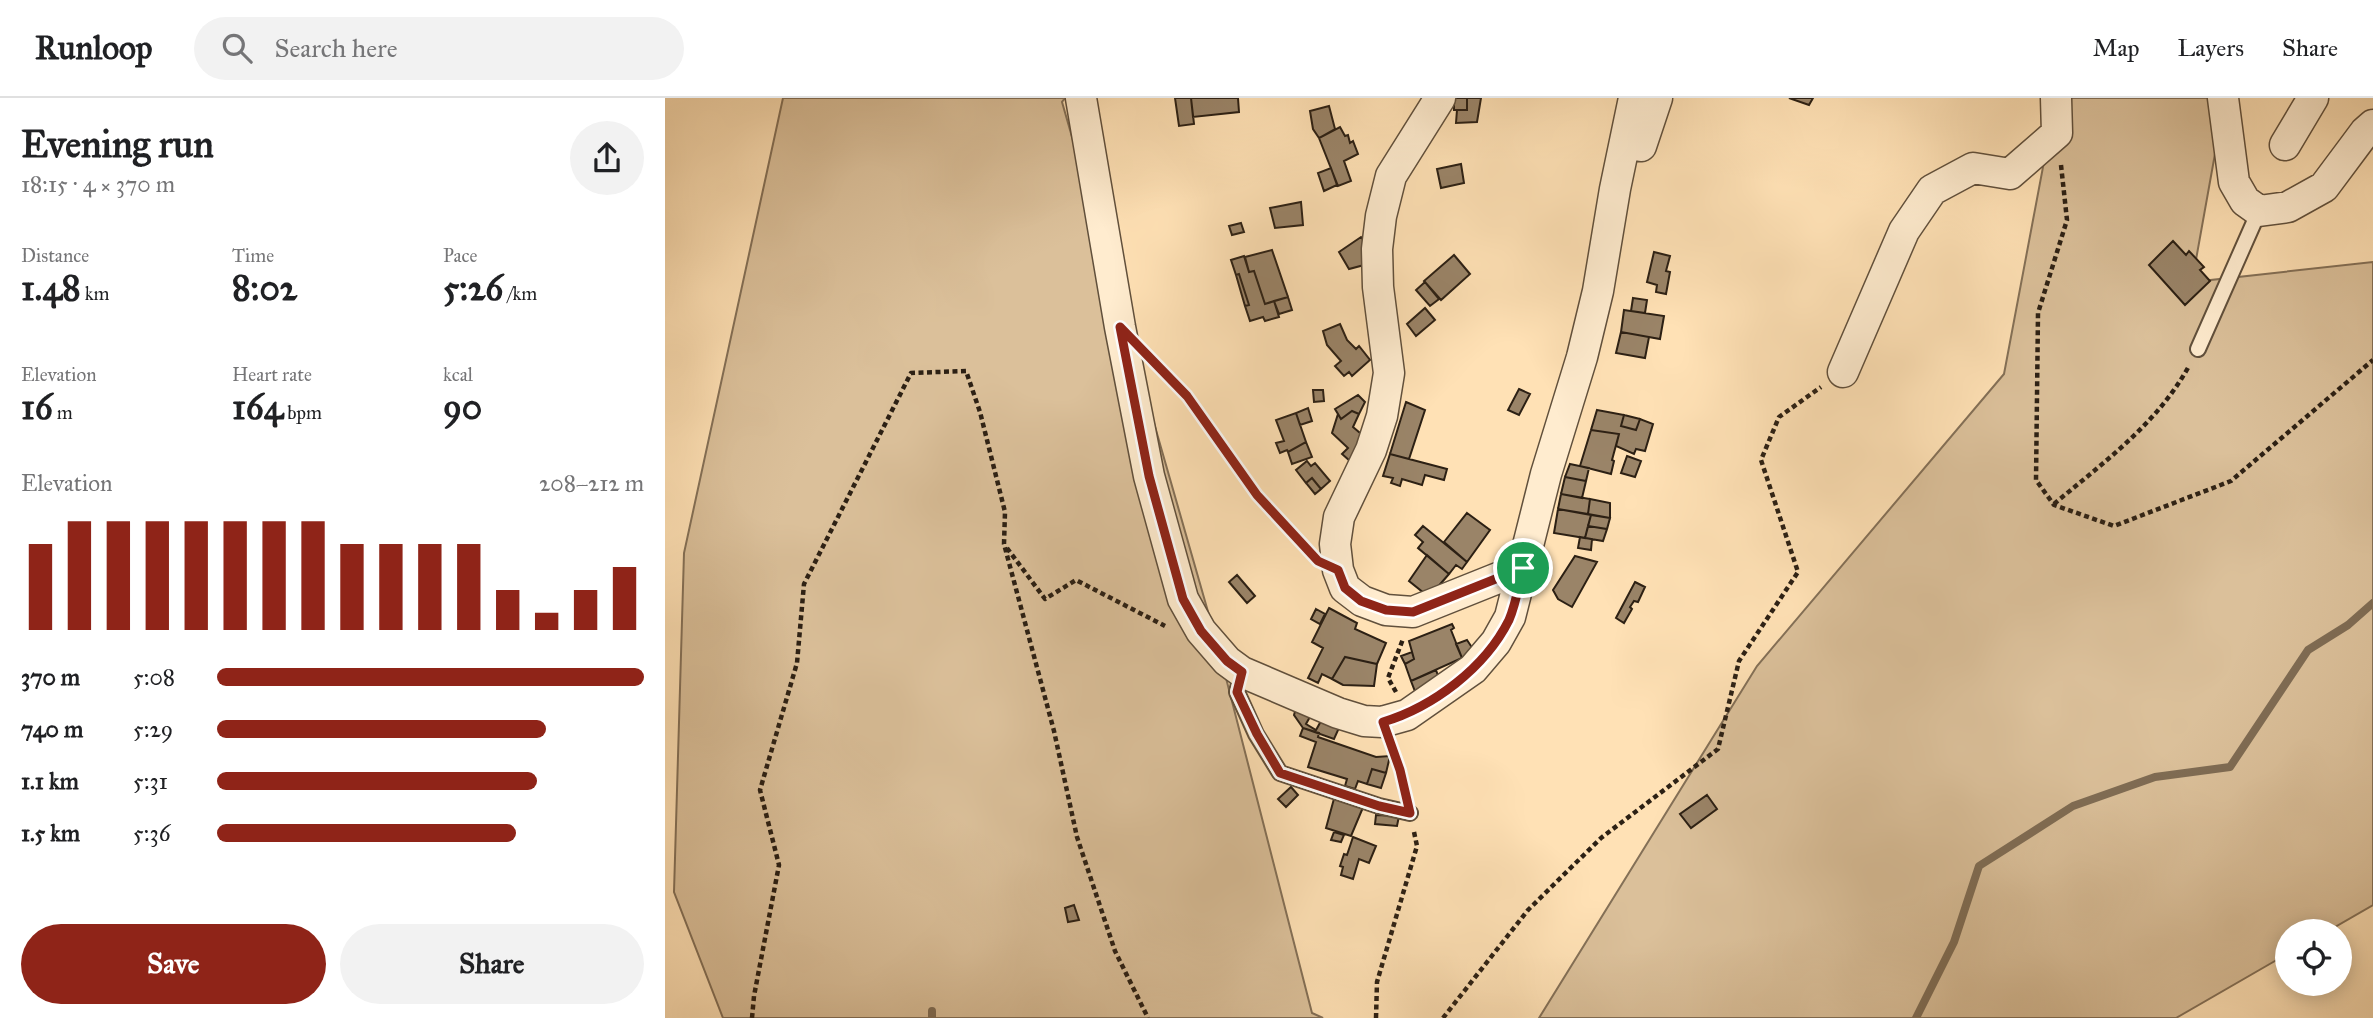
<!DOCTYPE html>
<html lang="en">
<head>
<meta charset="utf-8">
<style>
	body { margin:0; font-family:"IM FELL Great Primer",serif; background:#f2f2f2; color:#202124; height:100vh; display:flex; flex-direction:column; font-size:26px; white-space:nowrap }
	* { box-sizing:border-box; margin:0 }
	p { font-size:23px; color:#757577 }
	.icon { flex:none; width:38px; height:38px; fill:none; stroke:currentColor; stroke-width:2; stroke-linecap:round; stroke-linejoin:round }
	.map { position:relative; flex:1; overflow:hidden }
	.panel { display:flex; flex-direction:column; background:#fff; width:665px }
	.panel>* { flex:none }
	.fabs { position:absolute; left:1610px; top:821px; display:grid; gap:14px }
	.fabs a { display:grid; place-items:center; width:77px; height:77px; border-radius:50%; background:#fff; box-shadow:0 4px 18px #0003; font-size:35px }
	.pin { position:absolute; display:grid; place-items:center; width:60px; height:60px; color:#fff; margin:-30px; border:4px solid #fff; border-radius:50%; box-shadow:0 2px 7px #0007 }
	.round { display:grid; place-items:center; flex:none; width:74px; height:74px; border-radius:37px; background:#f2f2f2 }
	.overview { display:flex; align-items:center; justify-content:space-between; height:119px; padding:0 21px }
	h1 { font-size:38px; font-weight:800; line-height:52px }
	.figures { display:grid; grid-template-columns:repeat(3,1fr); gap:10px; height:119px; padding:7px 21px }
	.figures div { display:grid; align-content:center }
	.figures b { font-size:35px; font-weight:800 }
	.figures small { font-size:19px; font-weight:400 }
	.figures p { font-size:19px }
	.chart { height:196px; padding:14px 21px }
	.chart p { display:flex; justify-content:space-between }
	.chart svg { width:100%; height:126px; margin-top:7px; stroke:#8f2418; stroke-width:6 }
	.cta { display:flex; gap:14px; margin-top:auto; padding:14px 21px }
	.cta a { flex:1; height:80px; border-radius:42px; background:#8f2418; color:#fff; font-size:28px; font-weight:800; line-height:80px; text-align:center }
	.cta a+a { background:#f2f2f2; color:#202124 }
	ul { padding:0 21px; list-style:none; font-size:23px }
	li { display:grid; grid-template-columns:112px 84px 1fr; align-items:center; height:52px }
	li i { height:18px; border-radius:9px; background:#8f2418 }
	header { display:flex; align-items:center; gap:42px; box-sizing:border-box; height:98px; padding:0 35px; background:#fff; border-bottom:2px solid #e0e0e0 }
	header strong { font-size:33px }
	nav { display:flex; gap:38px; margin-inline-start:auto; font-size:24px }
	.search { width:490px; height:63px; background:#f2f2f2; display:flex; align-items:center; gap:18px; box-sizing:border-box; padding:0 24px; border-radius:38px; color:#757577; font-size:26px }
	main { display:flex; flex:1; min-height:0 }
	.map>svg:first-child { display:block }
	.green { fill:#dbc09a; stroke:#847057; stroke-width:2 }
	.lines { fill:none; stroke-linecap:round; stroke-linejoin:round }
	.stream { stroke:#7f6c54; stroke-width:8 }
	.building { fill:#9a8468; stroke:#2c2014; stroke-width:2; fill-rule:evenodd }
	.service-casing { stroke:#61503c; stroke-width:18 }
	.minor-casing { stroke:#61503c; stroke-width:33 }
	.path { stroke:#2c2014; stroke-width:4.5; stroke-dasharray:5 3.5; stroke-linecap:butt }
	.service { stroke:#ffeccf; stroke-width:14 }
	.minor { stroke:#ffeccf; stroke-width:30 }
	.route-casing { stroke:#fff; stroke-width:14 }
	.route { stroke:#8f2418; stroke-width:9 }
</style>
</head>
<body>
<header>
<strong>Runloop</strong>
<div class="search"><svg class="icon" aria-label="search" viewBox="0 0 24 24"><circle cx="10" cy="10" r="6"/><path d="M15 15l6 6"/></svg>Search here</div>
<nav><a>Map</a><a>Layers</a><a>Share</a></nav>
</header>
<main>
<section class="panel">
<div class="overview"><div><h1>Evening run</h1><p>18:15 · 4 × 370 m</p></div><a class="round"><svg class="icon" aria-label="share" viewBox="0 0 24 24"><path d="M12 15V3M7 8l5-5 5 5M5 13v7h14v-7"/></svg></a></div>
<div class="figures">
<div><p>Distance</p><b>1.48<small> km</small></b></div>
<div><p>Time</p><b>8:02</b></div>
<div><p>Pace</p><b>5:26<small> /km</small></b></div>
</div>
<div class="figures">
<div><p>Elevation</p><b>16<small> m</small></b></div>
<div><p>Heart rate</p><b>164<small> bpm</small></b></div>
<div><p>kcal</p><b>90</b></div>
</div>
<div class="chart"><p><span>Elevation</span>208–212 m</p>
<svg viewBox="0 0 160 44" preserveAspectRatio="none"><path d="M5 44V14M15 44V6M25 44V6M35 44V6M45 44V6M55 44V6M65 44V6M75 44V6M85 44V14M95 44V14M105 44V14M115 44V14M125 44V30M135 44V38M145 44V30M155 44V22"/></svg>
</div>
<ul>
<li><b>370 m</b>5:08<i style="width:100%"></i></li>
<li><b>740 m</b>5:29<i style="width:77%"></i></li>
<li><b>1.1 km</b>5:31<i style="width:75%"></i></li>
<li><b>1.5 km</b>5:36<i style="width:70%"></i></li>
</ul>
<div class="cta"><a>Save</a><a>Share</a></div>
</section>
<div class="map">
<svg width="1708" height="920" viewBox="0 0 1708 920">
	<rect width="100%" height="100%" fill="#ffe1b5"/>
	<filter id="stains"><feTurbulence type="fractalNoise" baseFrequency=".00286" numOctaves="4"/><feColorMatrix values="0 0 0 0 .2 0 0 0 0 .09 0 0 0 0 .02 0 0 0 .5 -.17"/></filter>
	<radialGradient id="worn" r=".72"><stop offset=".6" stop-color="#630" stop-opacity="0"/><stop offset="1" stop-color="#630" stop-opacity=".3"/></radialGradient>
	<path class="green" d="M 118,0 L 400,0 L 397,4 L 552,545 L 647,915 L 658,920 L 58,920 L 9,794 L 19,455 Z
		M 1391,0 L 1560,0 L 1527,184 L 1708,164 L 1708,807 L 1663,833 L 1622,833 L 1622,856 L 1511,920 L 874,920 L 1092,568 L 1339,276 Z"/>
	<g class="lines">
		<path class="stream" d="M 267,913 L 267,920
			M 1251,920 L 1289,844 L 1314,768 L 1408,708 L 1490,679 L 1565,669 L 1643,552 L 1683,527 L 1708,505"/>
	</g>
	<path class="building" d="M 510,0 L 526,0 L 529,26 L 514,28 Z
		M 526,0 L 573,0 L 574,14 L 528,19 Z
		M 789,0 L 802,0 L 802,12 L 789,12 Z
		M 802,0 L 816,0 L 812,24 L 791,25 L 792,12 L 802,12 Z
		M 1124,0 L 1148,0 L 1144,7 Z
		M 664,8 L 670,31 L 654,40 L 648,31 L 645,13 Z
		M 675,29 L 680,38 L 683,37 L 685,45 L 688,43 L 693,56 L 679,63 L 686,83 L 673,88 L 654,40 Z
		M 796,66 L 799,85 L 776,90 L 772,71 Z
		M 666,70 L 672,87 L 659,93 L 653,75 Z
		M 636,104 L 638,127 L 610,130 L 605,110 Z
		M 576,125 L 579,134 L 567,137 L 564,128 Z
		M 696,139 L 708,155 L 699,167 L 684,171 L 674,154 Z
		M 1508,143 L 1521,157 L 1524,153 L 1539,169 L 1535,172 L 1545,183 L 1520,207 L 1484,167 Z
		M 607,152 L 623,199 L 600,206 L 589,173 L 584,174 L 580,159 Z
		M 989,154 L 1005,158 L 1001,173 L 1005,174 L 1001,196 L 991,194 L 992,187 L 982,184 Z
		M 789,157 L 805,176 L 776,202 L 759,183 Z
		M 579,158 L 584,174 L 589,173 L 600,206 L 609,203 L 614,219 L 600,223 L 598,219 L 585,223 L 580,208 L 584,207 L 574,176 L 571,177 L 566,162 Z
		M 574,176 L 584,207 L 580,208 L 571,177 Z
		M 760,184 L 774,201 L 765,208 L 751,192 Z
		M 623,199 L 627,212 L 614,216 L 609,203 Z
		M 968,200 L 982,202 L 980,215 L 966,213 Z
		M 760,210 L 770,222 L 751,238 L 742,226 Z
		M 959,212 L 999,218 L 995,241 L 956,234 Z
		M 675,226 L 682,242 L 691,251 L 694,248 L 705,262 L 687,278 L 684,274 L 679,278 L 670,268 L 676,263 L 662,247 L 658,233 Z
		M 956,234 L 984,239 L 980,260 L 951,255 Z
		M 854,291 L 865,296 L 854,317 L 843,312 Z
		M 648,292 L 658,292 L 659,303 L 649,304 Z
		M 693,297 L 700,304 L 694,316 L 687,313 L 676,321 L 670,311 Z
		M 741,304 L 760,312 L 744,361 L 725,356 Z
		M 643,310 L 647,323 L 635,327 L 631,315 Z
		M 932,312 L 959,317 L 956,328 L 971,332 L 975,321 L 988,326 L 980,353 L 971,351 L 969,356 L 951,348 L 954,336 L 926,332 Z
		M 687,313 L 694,316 L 688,329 L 702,341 L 685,363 L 677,356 L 683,350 L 667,335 L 673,316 L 676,321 Z
		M 631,315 L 641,344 L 623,354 L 622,352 L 615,355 L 611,345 L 619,343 L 611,322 Z
		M 959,317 L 975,321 L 971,332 L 956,328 Z
		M 926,332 L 954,336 L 947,362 L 949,363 L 946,376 L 915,368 Z
		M 641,344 L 647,359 L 627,366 L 623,354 Z
		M 725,356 L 782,371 L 779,382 L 760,377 L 757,387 L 737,381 L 735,388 L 726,385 L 728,380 L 718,378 Z
		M 962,358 L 976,363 L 970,379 L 956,375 Z
		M 642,363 L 646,368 L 650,365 L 665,383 L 656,391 L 647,380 L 641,385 L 631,372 Z
		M 905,366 L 924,370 L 921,383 L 900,379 Z
		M 900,379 L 921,383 L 917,400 L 896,396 Z
		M 647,380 L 656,391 L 650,396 L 641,385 Z
		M 896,396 L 925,401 L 923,416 L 893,411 Z
		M 925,401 L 945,405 L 945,420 L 923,416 Z
		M 893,411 L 926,417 L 920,440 L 889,435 Z
		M 802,415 L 825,432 L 802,464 L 779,444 Z
		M 926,417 L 945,420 L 942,431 L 923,428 Z
		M 758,428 L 802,464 L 797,471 L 791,467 L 784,476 L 753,450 L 758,444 L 750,437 Z
		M 923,428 L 942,431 L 938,443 L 920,440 Z
		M 915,439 L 927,441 L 926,452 L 913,450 Z
		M 762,457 L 784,476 L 764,499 L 744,483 Z
		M 910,458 L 932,464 L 907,509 L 893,501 L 888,492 Z
		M 572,477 L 590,498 L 582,505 L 564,484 Z
		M 970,484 L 980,489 L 973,504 L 969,503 L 965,509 L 967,511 L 959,525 L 951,520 Z
		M 664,510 L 692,525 L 690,531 L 721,545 L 712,566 L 680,559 L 667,581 L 657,576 L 653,585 L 643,580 L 658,550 L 647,544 Z
		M 651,511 L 660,516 L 655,526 L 646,521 Z
		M 787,526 L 789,530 L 786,532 L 797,560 L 746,583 L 740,566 L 749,561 L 744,543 Z
		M 802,542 L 810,554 L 797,560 L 791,546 Z
		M 747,554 L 749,561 L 740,566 L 736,558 Z
		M 680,559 L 712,566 L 709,588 L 678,587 L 667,581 Z
		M 771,572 L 776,586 L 751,596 L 746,583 Z
		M 631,610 L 678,621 L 669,641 L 638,630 L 629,617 ZM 646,617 L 656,623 L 651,632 L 641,626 Z
		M 638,630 L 654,635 L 653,639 L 711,659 L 725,658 L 721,675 L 707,671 L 702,686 L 693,683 L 690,691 L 680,688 L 682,681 L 643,669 L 651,644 L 635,638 Z
		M 707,671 L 721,675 L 716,690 L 702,686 Z
		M 626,689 L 633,697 L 621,709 L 613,701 Z
		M 670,697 L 699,707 L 686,738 L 661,730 Z
		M 1042,697 L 1052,711 L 1026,730 L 1015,716 Z
		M 711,717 L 734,718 L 732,728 L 710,726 Z
		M 669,734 L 679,737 L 676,744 L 666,742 Z
		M 688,739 L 711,748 L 704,765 L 694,761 L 688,781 L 676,777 L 678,769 L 675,768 L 679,756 L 682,757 Z
		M 409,807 L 414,822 L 403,824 L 400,810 Z"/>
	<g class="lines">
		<g class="service-casing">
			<path id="service" d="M 1533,251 L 1594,113
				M 577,574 L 572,594 L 591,636 L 615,675 L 714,708 L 745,715"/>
		</g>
		<g class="minor-casing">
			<path id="minor" d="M 416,0 L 455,229 L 484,378 L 518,501 L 536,533 L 562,563 L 577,574 L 673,615 L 699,623 L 717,624 L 742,617 L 808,571 L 831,544 L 845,519 L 881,376 L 917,259 L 933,193 L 950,91 L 969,0
				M 775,0 L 726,78 L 716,118 L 712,151 L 713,189 L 724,275 L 717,318 L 706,352 L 674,419 L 670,446 L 673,472 L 680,490 L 697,503 L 721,512 L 748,514 L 858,470
				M 1558,0 L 1569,84 L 1580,103 L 1594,113 L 1623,109 L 1659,89 L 1700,34 L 1708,27
				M 1620,47 L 1648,0
				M 976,48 L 992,0
				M 1178,274 L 1239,133 L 1267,92 L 1308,70 L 1345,76 L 1392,35 L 1391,0"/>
		</g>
		<path class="path" d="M 1396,67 L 1402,122 L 1373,215 L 1371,382 L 1389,407 L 1449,428 L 1566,383 L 1708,262
			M 490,265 L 522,298 L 592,397 L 643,453
			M 1389,406 C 1439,364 1492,326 1524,268
			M 342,450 L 380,501 L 411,482 L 500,528
			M 731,594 L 723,580 L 738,541
			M 727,650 L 740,695
			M 87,920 L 89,898 L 114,767 L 95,692 L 132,565 L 139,486 L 246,275 L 301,273 L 315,314 L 340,414 L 339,446 L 389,633 L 412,739 L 450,853 L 483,920
			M 711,920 L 712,884 L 752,748 L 749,734
			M 778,920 L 863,812 L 936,740 L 1053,651 L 1074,563 L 1133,474 L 1096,362 L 1114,319 L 1156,289"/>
		<use href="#service" class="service"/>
		<use href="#minor" class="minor"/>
	</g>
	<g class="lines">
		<g class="route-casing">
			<path id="route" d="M 455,229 L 522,298 L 592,397 L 653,463 L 673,472 L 680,490 L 696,503 L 721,512 L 748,514 L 858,470 C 854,486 851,506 844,522 C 820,570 768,609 718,624 L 735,672 L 745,715 L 714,708 L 615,675 L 592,636 L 572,594 L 577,574 L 562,563 L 536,533 L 518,501 L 484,378 Z"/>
		</g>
		<use href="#route" class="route"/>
	</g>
	<rect width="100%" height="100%" filter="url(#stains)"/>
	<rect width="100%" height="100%" fill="url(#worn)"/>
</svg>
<div class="fabs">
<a><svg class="icon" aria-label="locate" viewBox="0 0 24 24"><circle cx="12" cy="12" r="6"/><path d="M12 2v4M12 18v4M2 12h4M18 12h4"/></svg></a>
</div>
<div class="pin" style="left:858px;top:470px;background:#1e9e55"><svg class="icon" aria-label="arrive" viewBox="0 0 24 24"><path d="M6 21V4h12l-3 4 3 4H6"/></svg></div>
</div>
</main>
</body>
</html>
